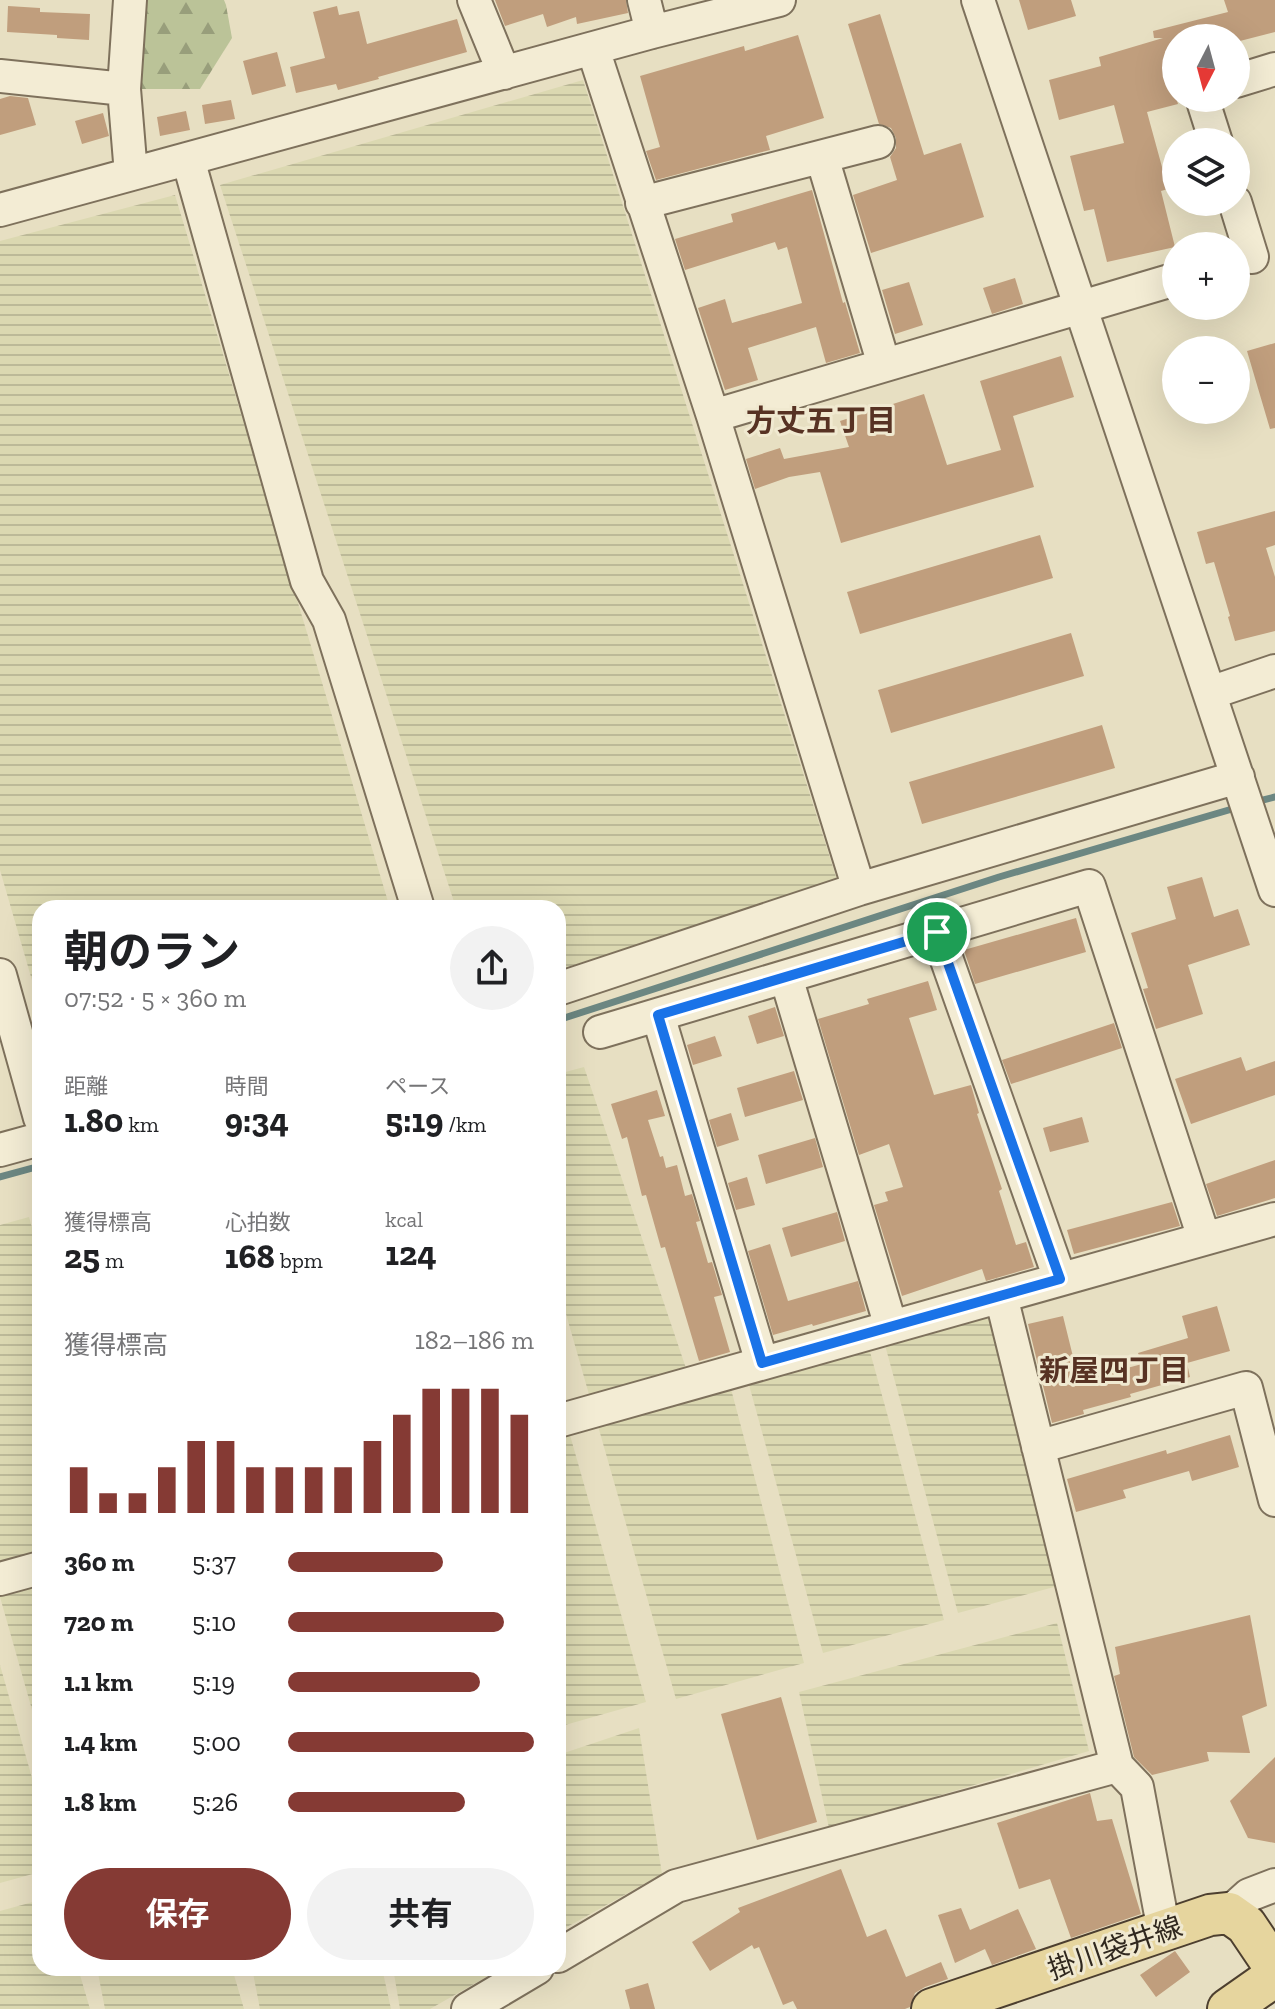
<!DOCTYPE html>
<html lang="ja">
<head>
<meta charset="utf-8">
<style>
	body { margin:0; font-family:"Zilla Slab","Noto Sans JP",serif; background:#f2f2f2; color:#202124; height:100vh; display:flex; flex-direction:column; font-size:30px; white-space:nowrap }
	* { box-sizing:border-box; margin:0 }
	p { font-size:26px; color:#757577 }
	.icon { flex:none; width:44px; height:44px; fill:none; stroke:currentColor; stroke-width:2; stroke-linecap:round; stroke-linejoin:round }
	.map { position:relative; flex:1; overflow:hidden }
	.details { position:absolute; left:32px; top:900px; width:534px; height:1076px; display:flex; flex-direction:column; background:#fff; border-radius:24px; box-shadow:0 8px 32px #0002 }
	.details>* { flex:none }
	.needle { width:52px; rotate:186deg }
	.tools { position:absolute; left:1162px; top:24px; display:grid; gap:16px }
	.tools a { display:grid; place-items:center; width:88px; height:88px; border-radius:50%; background:#fff; box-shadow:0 8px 32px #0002; font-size:40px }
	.pin { position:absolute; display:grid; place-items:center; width:68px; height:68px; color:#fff; margin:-34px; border:4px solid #fff; border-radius:50%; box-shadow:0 2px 8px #0007 }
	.round { display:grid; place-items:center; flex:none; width:84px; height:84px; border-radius:42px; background:#f2f2f2 }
	.head { display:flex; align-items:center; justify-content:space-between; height:136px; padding:0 32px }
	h1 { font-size:44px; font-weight:700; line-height:60px }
	.metrics { display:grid; grid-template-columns:repeat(3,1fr); gap:12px; height:136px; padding:8px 32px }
	.metrics div { display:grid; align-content:center }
	.metrics b { font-size:34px; font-weight:700 }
	.metrics small { font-size:22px; font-weight:400 }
	.metrics p { font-size:22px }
	.chart { height:224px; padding:16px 32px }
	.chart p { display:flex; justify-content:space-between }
	.chart svg { width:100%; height:144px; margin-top:8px; stroke:#853a34; stroke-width:6 }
	.action { display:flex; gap:16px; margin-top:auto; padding:16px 32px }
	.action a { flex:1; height:92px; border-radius:48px; background:#853a34; color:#fff; font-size:32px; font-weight:700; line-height:92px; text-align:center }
	.action a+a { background:#f2f2f2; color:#202124 }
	ul { padding:0 32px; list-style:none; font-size:26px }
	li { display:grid; grid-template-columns:128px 96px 1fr; align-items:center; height:60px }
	li i { height:20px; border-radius:10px; background:#853a34 }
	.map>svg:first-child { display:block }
	.farmland { fill:url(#farmland-rules) }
	.forest { fill:url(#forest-firs) }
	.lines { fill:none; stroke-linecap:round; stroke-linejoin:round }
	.stream { stroke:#6c8782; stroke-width:7 }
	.building { fill:#c09e7d }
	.minor-casing { stroke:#7e715c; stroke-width:36 }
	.major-casing { stroke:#4d3f2f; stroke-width:44 }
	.minor { stroke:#f3ecd4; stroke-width:32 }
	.major { stroke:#e6d59e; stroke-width:40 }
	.route-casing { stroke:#fff; stroke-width:16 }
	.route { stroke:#1a73e8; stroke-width:10 }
	.labels { text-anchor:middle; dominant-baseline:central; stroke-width:6; stroke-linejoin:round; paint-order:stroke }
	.street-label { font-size:28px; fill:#30281e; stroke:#f0e9d0 }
	.neighbourhood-label { font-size:30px; font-weight:bold; fill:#573223; stroke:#f0e9d0 }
</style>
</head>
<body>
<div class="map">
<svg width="1275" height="2009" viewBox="0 0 1275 2009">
	<defs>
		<pattern id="farmland-rules" width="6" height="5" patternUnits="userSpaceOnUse" patternTransform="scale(2)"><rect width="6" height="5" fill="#dbd8b1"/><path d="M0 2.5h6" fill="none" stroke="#bcb998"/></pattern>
		<pattern id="forest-firs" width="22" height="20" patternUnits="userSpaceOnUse" patternTransform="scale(2)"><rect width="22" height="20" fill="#bbc398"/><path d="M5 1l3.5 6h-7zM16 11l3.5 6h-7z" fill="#989e7b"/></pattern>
	</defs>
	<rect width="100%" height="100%" fill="#e7dfc2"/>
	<path class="farmland" d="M 583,80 L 838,883 L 558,970 L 558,908 L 456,908 L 220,185 Z
		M 175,195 L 390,908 L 40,908 L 40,1008 L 0,870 L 0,241 Z
		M 584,1067 L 691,1383 L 727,1374 L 804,1663 L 676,1699 L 558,1286 L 558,1074 Z
		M 29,1217 L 40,1255 L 40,1738 L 0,1597 L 0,1225 Z
		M 1000,1290 L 1080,1580 L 958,1613 L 879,1323 Z
		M 864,1330 L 944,1620 L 823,1653 L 743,1363 Z
		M 558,1393 L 646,1702 L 558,1727 Z
		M 1057,1623 L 1089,1751 L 829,1828 L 799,1692 Z
		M 0,1665 L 40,1806 L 40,1872 L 0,1883 Z
		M 639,1728 L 662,1874 L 558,1932 L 558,1755 Z
		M 40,1900 L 40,1968 L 78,1968 L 90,2009 L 0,2009 L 0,1911 Z
		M 97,1968 L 232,1968 L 244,2009 L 105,2009 Z
		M 252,1968 L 382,1968 L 391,2009 L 260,2009 Z
		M 393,1968 L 502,1968 L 430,2009 L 400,2009 Z"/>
	<path class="forest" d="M 130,0 L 224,0 L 226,5 L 232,38 L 200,89 L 124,89 Z"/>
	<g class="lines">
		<path class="stream" d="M 1255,802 L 1275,797
			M 558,1020 L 999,877 L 1239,807
			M 0,1177 L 40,1166"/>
	</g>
	<path class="building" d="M 495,0 L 626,0 L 628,13 L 577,24 L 576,17 L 547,27 L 543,14 L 505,26 Z
		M 1019,0 L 1071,0 L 1076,16 L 1028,30 Z
		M 1224,0 L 1275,0 L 1275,32 L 1236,42 L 1236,38 L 1176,38 L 1176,71 L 1169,73 L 1178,104 L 1147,112 L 1168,189 L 1161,191 L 1175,247 L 1107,262 L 1094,209 L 1084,211 L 1070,156 L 1124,143 L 1114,105 L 1059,120 L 1049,80 L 1101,66 L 1099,57 L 1163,38 L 1154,38 L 1153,31 L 1228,12 Z
		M 8,6 L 40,8 L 40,12 L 90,14 L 89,40 L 57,38 L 57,35 L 7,32 Z
		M 337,6 L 339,15 L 359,11 L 367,44 L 457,19 L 467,52 L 378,77 L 379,79 L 338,90 L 336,84 L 296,93 L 290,67 L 325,58 L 313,12 Z
		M 880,14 L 924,155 L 961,143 L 984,217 L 871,253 L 853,195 L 897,180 L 890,157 L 896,148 L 896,138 L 891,128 L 879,124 L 848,24 Z
		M 798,35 L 824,118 L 766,136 L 770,150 L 656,180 L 646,151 L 660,147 L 640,76 L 744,46 L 745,51 Z
		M 277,52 L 286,86 L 252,95 L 243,61 Z
		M 10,96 L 28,98 L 36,125 L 0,135 L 0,99 Z
		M 231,100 L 235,119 L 205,124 L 202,105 Z
		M 186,111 L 190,130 L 160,136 L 157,117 Z
		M 103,113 L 109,136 L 82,144 L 75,121 Z
		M 812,190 L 843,303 L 845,302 L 860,353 L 826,363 L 816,327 L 748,348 L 758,380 L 725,390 L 698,308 L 725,299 L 732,323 L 802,303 L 787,247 L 778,250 L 775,242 L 685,270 L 675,239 L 733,222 L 731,214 Z
		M 1015,278 L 1023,304 L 992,314 L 983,288 Z
		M 909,282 L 923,325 L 895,334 L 882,290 Z
		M 1275,343 L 1275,428 L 1270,429 L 1247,351 Z
		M 1061,356 L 1074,397 L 1013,416 L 1034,487 L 841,543 L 820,472 L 789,477 L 755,489 L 746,459 L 780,448 L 784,459 L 849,447 L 840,421 L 924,394 L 947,465 L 1001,450 L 980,381 Z
		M 1275,511 L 1275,545 L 1266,548 L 1275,577 L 1275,631 L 1235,641 L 1228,617 L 1230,616 L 1214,562 L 1206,564 L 1197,532 Z
		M 1040,535 L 1053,578 L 860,634 L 847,592 Z
		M 1071,633 L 1084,676 L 891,733 L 878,690 Z
		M 1102,725 L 1115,768 L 922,824 L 909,782 Z
		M 1202,877 L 1214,917 L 1238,909 L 1250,945 L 1188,965 L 1203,1014 L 1156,1029 L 1143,989 L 1148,988 L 1131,933 L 1176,919 L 1167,887 Z
		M 1076,918 L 1086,952 L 975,984 L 964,950 Z
		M 928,981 L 937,1010 L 909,1018 L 934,1095 L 971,1085 L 979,1113 L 977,1114 L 1002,1189 L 999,1191 L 1016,1245 L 1026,1242 L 1034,1267 L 986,1281 L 982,1269 L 902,1296 L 874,1205 L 888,1201 L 885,1192 L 903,1187 L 889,1144 L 859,1155 L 818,1019 L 869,1004 L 867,999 Z
		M 775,1007 L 784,1036 L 757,1044 L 748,1016 Z
		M 1114,1023 L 1122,1048 L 1011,1084 L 1002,1060 Z
		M 715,1036 L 722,1056 L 693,1065 L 687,1045 Z
		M 1241,1057 L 1246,1071 L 1275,1061 L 1275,1095 L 1191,1124 L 1175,1079 Z
		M 794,1071 L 803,1100 L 745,1117 L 737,1088 Z
		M 657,1090 L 665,1116 L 648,1120 L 660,1157 L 663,1156 L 666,1168 L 677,1165 L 685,1196 L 692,1194 L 700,1221 L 696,1222 L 708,1263 L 712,1262 L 722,1295 L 714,1297 L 730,1352 L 699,1361 L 665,1247 L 661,1248 L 646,1195 L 642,1196 L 627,1137 L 622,1139 L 611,1104 Z
		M 731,1113 L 739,1140 L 717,1147 L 709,1120 Z
		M 1082,1117 L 1089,1142 L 1050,1152 L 1043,1128 Z
		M 815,1138 L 823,1167 L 766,1184 L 758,1155 Z
		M 1275,1160 L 1275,1198 L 1217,1216 L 1206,1184 Z
		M 747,1177 L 755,1205 L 736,1210 L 728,1183 Z
		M 1172,1202 L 1180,1226 L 1074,1254 L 1067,1230 Z
		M 837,1212 L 845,1241 L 791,1257 L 782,1228 Z
		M 770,1244 L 788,1301 L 858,1281 L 866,1311 L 813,1326 L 812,1324 L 773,1335 L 748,1251 Z
		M 1217,1306 L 1230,1351 L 1187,1363 L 1190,1377 L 1130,1394 L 1131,1397 L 1083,1410 L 1084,1414 L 1052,1423 L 1028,1324 L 1063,1316 L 1079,1381 L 1142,1364 L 1138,1353 L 1188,1338 L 1182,1316 Z
		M 1230,1435 L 1239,1467 L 1192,1481 L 1189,1471 L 1123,1490 L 1126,1498 L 1076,1512 L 1067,1479 L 1166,1450 L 1167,1454 Z
		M 1250,1615 L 1267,1706 L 1242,1716 L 1250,1753 L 1207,1752 L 1209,1761 L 1152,1775 L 1134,1757 L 1114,1676 L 1120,1674 L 1115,1647 Z
		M 781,1697 L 817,1822 L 757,1840 L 721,1714 Z
		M 1275,1757 L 1275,1843 L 1248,1838 L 1230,1801 Z
		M 1090,1793 L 1097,1821 L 1112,1819 L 1141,1914 L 1071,1938 L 1050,1879 L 1019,1889 L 997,1823 Z
		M 841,1869 L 867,1937 L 886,1929 L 906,1977 L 941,1962 L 948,1979 L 925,1987 L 915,1993 L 910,2007 L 905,2009 L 797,2009 L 793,2001 L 783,2005 L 759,1947 L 754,1949 L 752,1945 L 710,1971 L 692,1942 L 740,1912 L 738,1908 Z
		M 961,1908 L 970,1930 L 1018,1909 L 1036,1949 L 992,1965 L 985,1949 L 955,1963 L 938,1915 Z
		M 1175,1951 L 1190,1972 L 1156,1997 L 1140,1975 Z
		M 648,1983 L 655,2009 L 630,2009 L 625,1990 Z"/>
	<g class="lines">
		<g class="minor-casing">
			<path id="minor" d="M 130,0 L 124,89 L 131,174
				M 474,0 L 504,73
				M 644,0 L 652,32
				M 978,0 L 1275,890
				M 593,49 L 713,416 L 859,889
				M 0,76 L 124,89
				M 1236,81 L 1275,69
				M 1202,98 L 1216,142
				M 822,157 L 884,365
				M 188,159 L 307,581 L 329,620 L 418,908
				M 1235,202 L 1252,257
				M 642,203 L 878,142
				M 0,210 L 652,32 L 779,0
				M 713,416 L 1176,279
				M 1210,693 L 1275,671
				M 937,932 L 1060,1279
				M 0,975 L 40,1118
				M 786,977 L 891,1327
				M 558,989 L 859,889 L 1238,777
				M 658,1015 L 762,1363
				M 600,1032 L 1089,886 L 1204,1238
				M 0,1150 L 40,1139
				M 558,1421 L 1275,1219
				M 1038,1447 L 1246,1388 L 1275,1500
				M 0,1579 L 40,1568
				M 1117,1766 L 1137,1787 L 1164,1931
				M 1229,1913 L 1249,1895 L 1275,1885
				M 558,1956 L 676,1886 L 1117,1766 L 1001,1296
				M 468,2009 L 537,1968"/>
		</g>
		<g class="major-casing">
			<path id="major" d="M 932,2009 L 1210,1915 L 1229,1913 L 1246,1925 L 1275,1968
				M 1228,2009 L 1275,1976"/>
		</g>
		<use href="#minor" class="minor"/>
		<use href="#major" class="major"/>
	</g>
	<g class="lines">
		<g class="route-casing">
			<path id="route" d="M 937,932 L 1060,1279 L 762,1363 L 658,1015 Z"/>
		</g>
		<use href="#route" class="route"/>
	</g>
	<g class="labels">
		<g class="street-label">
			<text transform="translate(1115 1948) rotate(-19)">掛川袋井線</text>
		</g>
		<g class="neighbourhood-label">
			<text x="821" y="421">方丈五丁目</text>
			<text x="1114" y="1371">新屋四丁目</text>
		</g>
	</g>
</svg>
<div class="tools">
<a><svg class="needle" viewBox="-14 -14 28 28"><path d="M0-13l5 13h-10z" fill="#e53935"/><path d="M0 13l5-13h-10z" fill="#757577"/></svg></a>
<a><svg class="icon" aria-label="layers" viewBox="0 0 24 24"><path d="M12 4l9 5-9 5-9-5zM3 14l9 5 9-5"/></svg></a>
<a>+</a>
<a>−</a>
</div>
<div class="pin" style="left:937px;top:932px;background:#1e9e55"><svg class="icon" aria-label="arrive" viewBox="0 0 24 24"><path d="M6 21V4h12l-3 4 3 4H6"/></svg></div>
<section class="details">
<div class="head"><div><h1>朝のラン</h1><p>07:52 · 5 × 360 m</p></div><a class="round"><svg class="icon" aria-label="share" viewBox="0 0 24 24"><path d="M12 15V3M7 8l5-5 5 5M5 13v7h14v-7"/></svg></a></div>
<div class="metrics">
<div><p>距離</p><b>1.80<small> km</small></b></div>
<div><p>時間</p><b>9:34</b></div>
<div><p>ペース</p><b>5:19<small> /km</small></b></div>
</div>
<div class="metrics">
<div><p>獲得標高</p><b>25<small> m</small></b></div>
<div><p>心拍数</p><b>168<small> bpm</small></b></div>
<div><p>kcal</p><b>124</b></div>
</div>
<div class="chart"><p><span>獲得標高</span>182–186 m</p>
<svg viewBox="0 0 160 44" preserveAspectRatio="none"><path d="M5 44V30M15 44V38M25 44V38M35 44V30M45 44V22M55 44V22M65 44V30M75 44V30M85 44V30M95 44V30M105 44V22M115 44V14M125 44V6M135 44V6M145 44V6M155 44V14"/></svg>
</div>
<ul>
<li><b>360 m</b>5:37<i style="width:63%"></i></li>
<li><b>720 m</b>5:10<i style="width:88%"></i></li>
<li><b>1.1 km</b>5:19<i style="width:78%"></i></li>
<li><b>1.4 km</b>5:00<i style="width:100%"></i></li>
<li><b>1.8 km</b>5:26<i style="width:72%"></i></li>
</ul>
<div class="action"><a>保存</a><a>共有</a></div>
</section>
</div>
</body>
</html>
